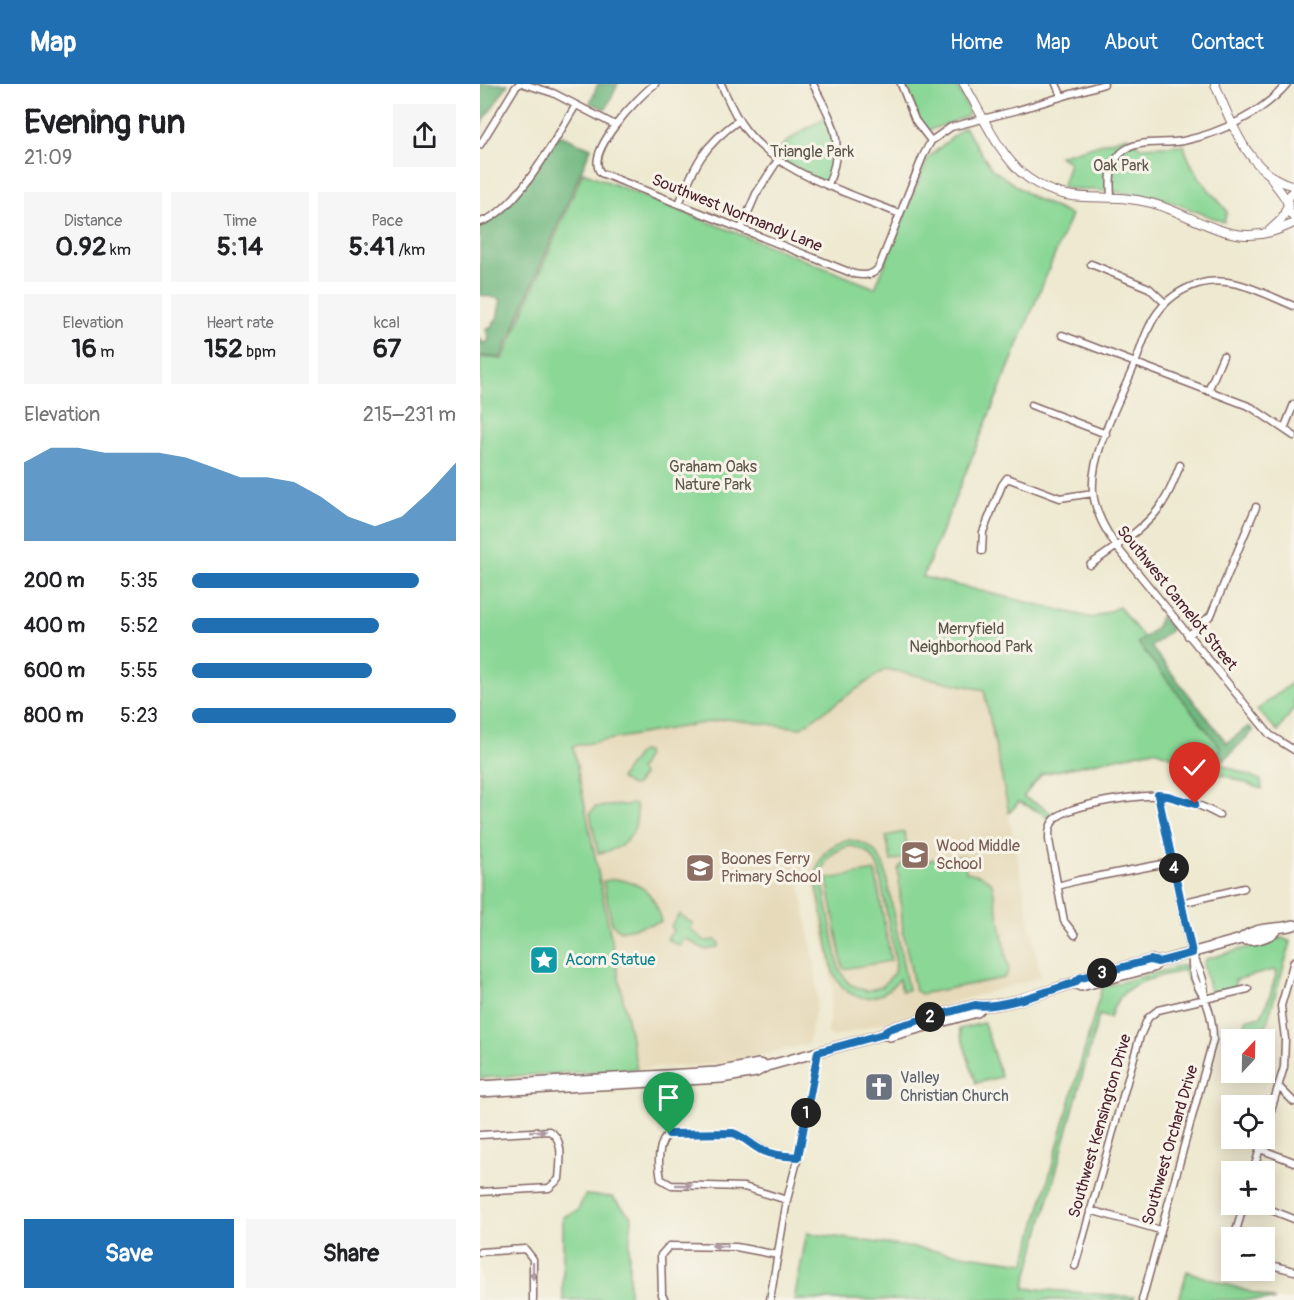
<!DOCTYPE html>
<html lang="en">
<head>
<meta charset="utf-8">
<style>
	body { margin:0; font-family:Pangolin,sans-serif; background:#f6f6f6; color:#202124; height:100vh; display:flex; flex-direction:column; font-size:22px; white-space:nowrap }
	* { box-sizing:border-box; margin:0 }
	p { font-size:20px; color:#757577 }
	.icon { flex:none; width:33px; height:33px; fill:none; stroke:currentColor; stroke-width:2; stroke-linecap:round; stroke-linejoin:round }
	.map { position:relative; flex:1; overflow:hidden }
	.panel { display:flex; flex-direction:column; background:#fff; width:480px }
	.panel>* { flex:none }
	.needle { width:39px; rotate:22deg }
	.tools { position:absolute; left:741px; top:945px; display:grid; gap:12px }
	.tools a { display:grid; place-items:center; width:54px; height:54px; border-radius:0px; background:#fff; box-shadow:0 3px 15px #0003; font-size:30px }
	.pin { position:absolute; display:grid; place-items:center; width:51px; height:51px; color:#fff; margin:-62px -26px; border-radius:50% 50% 50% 0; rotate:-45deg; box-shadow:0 0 6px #0007 }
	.pin .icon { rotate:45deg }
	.km { position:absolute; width:30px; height:30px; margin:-15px; border-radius:50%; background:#222; color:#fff; font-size:16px; line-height:30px; text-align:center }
	.round { display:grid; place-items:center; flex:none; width:63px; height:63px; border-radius:0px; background:#f6f6f6 }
	.head { display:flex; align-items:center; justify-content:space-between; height:102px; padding:0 24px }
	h1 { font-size:33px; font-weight:800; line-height:45px }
	.stats { display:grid; grid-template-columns:repeat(3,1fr); gap:9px; height:102px; padding:6px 24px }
	.stats div { display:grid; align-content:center; border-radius:0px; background:#f6f6f6; text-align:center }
	.stats b { font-size:26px; font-weight:800 }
	.stats small { font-size:16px; font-weight:400 }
	.stats p { font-size:16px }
	.chart { height:168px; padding:12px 24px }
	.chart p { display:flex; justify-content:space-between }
	.chart svg { width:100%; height:108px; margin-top:6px; fill:#1f6fb2; opacity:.7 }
	.cta { display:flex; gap:12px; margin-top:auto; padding:12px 24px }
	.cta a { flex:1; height:69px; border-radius:0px; background:#1f6fb2; color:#fff; font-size:24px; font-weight:800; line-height:69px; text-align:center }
	.cta a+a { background:#f6f6f6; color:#202124 }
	ul { padding:0 24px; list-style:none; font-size:20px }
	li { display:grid; grid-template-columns:96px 72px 1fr; align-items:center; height:45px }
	li i { height:15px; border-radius:8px; background:#1f6fb2 }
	header { display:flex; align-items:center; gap:36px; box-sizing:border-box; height:84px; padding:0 30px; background:#1f6fb2; color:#fff }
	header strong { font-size:28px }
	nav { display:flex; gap:33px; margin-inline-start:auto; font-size:21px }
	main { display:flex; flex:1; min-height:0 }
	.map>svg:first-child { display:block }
	.built { fill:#e6daba }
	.green { fill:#8ad796; stroke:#6a7b60; stroke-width:1.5; fill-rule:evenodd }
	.forest { fill:#6fb87f; stroke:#5c6c55; stroke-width:1.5 }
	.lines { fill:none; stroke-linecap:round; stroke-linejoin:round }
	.minor-casing { stroke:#836665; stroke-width:9 }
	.tertiary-casing { stroke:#836665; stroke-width:10 }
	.secondary-casing { stroke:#836665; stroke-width:12 }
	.minor { stroke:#fff; stroke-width:6 }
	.tertiary { stroke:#fff; stroke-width:8 }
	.secondary { stroke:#fff; stroke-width:9 }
	.oneway { fill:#ae9aa0 }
	.route-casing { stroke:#fff; stroke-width:12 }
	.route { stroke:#1f6fb2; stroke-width:8 }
	.labels { text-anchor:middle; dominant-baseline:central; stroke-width:6; stroke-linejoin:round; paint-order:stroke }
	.park-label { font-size:16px; fill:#5d564b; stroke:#f7f3e8 }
	.street-label { font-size:16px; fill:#4a1f2b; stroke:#f7f3e8 }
	.education-label { font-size:16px; fill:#785e54; stroke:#f7f3e8; text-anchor:start }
	.culture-label { font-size:16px; fill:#0d838f; stroke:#f7f3e8; text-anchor:start }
	.worship-label { font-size:16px; fill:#5b616d; stroke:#f7f3e8; text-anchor:start }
</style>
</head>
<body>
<header>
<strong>Map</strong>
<nav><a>Home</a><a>Map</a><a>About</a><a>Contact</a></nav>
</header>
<main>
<section class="panel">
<div class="head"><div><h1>Evening run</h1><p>21:09</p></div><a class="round"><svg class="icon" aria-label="share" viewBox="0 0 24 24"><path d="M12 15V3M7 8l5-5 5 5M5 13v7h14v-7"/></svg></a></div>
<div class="stats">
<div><p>Distance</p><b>0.92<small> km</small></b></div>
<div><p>Time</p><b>5:14</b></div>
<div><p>Pace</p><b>5:41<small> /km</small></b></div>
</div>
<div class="stats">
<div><p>Elevation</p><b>16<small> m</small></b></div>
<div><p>Heart rate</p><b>152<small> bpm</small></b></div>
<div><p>kcal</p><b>67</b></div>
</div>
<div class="chart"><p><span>Elevation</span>215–231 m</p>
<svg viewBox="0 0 160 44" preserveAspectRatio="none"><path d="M0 44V12L10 6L20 6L30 8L40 8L50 8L60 10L70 14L80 18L90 18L100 20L110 26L120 34L130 38L140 34L150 24L160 12V44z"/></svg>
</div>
<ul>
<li><b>200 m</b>5:35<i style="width:86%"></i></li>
<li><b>400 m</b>5:52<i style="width:71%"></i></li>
<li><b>600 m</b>5:55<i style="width:68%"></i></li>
<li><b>800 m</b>5:23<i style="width:100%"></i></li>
</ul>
<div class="cta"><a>Save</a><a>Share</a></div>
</section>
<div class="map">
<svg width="814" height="1216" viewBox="0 0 814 1216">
	<rect width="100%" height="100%" fill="#f7f3e8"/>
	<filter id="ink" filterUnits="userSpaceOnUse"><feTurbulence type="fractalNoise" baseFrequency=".0167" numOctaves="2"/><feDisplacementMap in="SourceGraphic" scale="12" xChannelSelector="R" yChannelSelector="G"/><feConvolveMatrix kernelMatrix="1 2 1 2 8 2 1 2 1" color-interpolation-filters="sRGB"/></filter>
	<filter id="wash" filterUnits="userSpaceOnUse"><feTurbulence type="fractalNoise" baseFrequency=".008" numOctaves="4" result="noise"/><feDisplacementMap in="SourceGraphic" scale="24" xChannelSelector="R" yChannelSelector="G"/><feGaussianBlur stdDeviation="1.35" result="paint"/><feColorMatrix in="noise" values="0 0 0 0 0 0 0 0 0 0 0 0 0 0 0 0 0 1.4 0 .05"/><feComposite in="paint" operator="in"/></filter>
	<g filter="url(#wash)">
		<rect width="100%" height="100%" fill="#eee9d0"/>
		<path class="built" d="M 405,585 L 504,606 L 561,893 L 353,953 L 348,950 L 348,946 L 353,904 L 330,784 L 317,786 L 335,880 L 337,919 L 328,960 L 249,979 L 157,985 L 92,662 L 246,635 L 320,643 Z"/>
		<path class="green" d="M 424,0 L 475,0 L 488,24 L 488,32 L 447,47 L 439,35 Z
			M 349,32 L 357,54 L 348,101 L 293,73 C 307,53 329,43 349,32 Z
			M 484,43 L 512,85 L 554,114 L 591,131 L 443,493 L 613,534 L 639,523 L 664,554 L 658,559 L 741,664 L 728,675 L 781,696 L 782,705 L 674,666 L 562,690 L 543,713 L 563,723 L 572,730 L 568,734 L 560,728 L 539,718 L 529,729 L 504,606 L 406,585 L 320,644 L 246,635 L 93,662 L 157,985 L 0,994 L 0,273 L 23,275 L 103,88 L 395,204 L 448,74 Z
			M 647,52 L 651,54 L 660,63 L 704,61 C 709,84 728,105 744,123 L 747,128 L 744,138 L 676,112 L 673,114 L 638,108 L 582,104 L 589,78 L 579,72 Z
			M 814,597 L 814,624 L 798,647 L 777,626 Z
			M 162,667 L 166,668 L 167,672 L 159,686 L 163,691 L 156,701 L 151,702 L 140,695 L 157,671 Z
			M 156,720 C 160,748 146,766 118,769 L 110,729 L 115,723 Z
			M 424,748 L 430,773 L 411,777 L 406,752 Z
			M 370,756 C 389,759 398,767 405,785 L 428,906 L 422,907 L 419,895 C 397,922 368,920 353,888 L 336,797 C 336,774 347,760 370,756 ZM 371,762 C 386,765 394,772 399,786 L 416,880 L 414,889 L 403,902 L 386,907 L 369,900 L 359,885 L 342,796 C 342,776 352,766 371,762 Z
			M 484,772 L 486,788 L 500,791 L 512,799 L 529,886 L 524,894 L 441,910 L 435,906 L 423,848 L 418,785 L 422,779 Z
			M 395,787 L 411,877 L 363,885 L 347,795 Z
			M 136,795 C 164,799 176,811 181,838 L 141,847 L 132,840 L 123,797 Z
			M 199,830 L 213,840 L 210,845 L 225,857 L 236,856 L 239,859 L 238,863 L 226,866 L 205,854 L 199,862 L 187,855 L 193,847 L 191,842 Z
			M 802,854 L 811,858 L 783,952 L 768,952 L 765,936 L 781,932 L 790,912 L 797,887 L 794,886 L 755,896 L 755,901 L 752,905 L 731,911 L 723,880 L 726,875 Z
			M 701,882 L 705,882 C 710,888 715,903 712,910 L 705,886 C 672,895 640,896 630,934 L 619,931 L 544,1204 L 654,1213 L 654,1216 L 314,1216 L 327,1149 L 545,1179 L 622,903 Z
			M 504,939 L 521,993 L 496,999 L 479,945 Z
			M 105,1111 L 132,1113 L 152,1133 L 149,1165 L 149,1216 L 83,1216 L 83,1133 L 98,1126 Z
			M 707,1187 L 715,1190 L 795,1216 L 699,1216 Z"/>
		<path class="forest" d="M 0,0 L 28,0 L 0,42 Z
			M 118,0 L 138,0 L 126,25 L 110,19 Z
			M 79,51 L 111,64 L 21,274 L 0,272 L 0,254 L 4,260 L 9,256 L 6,245 L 9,245 L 17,235 L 21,215 L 0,211 L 0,141 L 20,129 Z
			M 681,532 L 692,545 L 671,563 L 747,659 L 769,642 L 773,647 L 740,680 L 727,675 L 741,664 L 658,559 L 676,544 Z"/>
	</g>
	<g filter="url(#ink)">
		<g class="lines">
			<g class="minor-casing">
				<path id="minor" d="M 44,0 L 73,9 L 135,41
					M 175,0 C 159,12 103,69 121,89 L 374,190 C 384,192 393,192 399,183 L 443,72 L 451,57 L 471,43 L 538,26 L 624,0
					M 241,0 C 248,15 254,31 265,45 C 300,91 368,108 420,130
					M 333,0 C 353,39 366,56 348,101
					M 421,0 L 435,36 L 451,57
					M 576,0 L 582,13
					M 0,61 L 35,4 L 39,0
					M 631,113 C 630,98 629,81 641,69 C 657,54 683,61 703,57 C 741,49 781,30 807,0
					M 199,120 C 215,80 223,62 259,36
					M 0,138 C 36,129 77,52 96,21
					M 261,145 L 276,110 L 298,76
					M 611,180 L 669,204 L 685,219
					M 814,222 C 784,210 751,190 718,200 C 702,205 688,214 678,228 C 666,244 661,265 654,282 C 639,318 610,370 613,408 C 615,428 625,445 636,462 L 790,651 L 814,666
					M 582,251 L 771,323 L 814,352
					M 728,307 L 743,272
					M 551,321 L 626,350
					M 804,345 L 814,320
					M 502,467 L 503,448 L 522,401 L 527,394 L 580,414 L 613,409
					M 610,481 C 633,464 667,444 682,420 C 690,408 695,395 700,381
					M 708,552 L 731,531 L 776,423
					M 678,711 L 709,860 C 714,878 728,895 724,914
					M 578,802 L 599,796 L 693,778
					M 701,819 L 764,804
					M 595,851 L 584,837 L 569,756 C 569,748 569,741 575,735 C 589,720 666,709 687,712 C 705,714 722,722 739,731
					M 799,1003 L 814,1018
					M 784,1050 L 804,983 L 805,955 L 801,922 L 814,877
					M 0,1051 L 69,1047 C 85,1054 80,1080 79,1095 L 69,1104 L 0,1108
					M 780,1065 L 814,1078
					M 773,1088 L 783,1054
					M 307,1116 L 264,1103 L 191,1101 L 181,1095 C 178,1081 177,1058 189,1050 L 253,1049 L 263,1053 L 284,1067 L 293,1071 L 318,1073
					M 776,1120 L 814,1135
					M 610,1126 L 680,1146
					M 754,1154 L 764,1120
					M 0,1168 L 45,1165 L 53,1175 L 53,1216
					M 784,1179 L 814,1187
					M 595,1182 L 660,952 L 668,934 L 678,926 L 768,905
					M 185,1216 L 182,1211 L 181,1171 L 189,1162 L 256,1163 L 298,1171
					M 290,1216 L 307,1116 L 318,1073 L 338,968
					M 662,1216 L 733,956 C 733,943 730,926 724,914 C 716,901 710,885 712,869"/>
			</g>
			<g class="tertiary-casing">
				<path id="tertiary" d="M 484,0 C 502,30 520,74 548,94 C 591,125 625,106 671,119 C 702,127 735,150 766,151 C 784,152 799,146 814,139
					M 735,0 C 751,39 769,91 814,102
					M 791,93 C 795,103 803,108 807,118
					M 814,106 C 805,115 806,125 814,134
					M 788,148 L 802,135 L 807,123"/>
			</g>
			<g class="secondary-casing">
				<path id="secondary" d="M 761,855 C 772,858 788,854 796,846
					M 594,899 L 601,902 L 673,883 L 678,878 L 761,855 C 775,842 797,846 814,841
					M 404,950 L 410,952 L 497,928 L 502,923
					M 0,1002 L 237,988 L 279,980 L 287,982 L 404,950 L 408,945 L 495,921 C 517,926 570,906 594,899 L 600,895 L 609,892 L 671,876 L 678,878
					M 0,1008 L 241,994 L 276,988 L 287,982"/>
			</g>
			<use href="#minor" class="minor"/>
			<use href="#tertiary" class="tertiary"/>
			<use href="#secondary" class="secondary"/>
		</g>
		<defs><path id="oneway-solid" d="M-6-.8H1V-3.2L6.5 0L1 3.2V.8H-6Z" transform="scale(1.5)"/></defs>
		<g class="oneway">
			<use href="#oneway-solid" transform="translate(58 1047) rotate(-2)"/>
			<use href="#oneway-solid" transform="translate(204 1101)"/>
			<use href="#oneway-solid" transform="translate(240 1162) rotate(-177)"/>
			<use href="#oneway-solid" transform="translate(53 1187) rotate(90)"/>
		</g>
	</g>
	<g class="lines" filter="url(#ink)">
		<g class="route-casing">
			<path id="route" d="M 189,1050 L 253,1049 C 265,1053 272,1062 283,1067 C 294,1072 306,1072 318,1073 L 338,968 L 404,950 L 408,945 L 495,921 C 518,926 570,906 594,899 L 600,894 L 609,892 L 670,876 L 678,878 L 712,869 L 678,711 L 688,712 L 715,720"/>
		</g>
		<use href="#route" class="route"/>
	</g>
	<defs>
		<g id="school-square" transform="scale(1.5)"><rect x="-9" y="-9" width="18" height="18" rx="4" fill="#8d6e63" stroke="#f7f3e8"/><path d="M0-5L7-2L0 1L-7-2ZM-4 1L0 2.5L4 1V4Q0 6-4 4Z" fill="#fff"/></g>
		<g id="sight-square" transform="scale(1.5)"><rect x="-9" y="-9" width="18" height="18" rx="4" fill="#0f9aa8" stroke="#f7f3e8"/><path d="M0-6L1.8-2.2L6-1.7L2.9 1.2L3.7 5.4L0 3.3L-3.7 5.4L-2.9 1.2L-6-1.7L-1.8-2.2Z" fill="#fff"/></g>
		<g id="church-square" transform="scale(1.5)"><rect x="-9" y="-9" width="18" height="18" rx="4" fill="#6b7280" stroke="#f7f3e8"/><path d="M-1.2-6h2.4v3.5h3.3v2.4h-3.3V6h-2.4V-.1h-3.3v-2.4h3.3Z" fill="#fff"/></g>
	</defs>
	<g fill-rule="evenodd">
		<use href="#school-square" x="435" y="771"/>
		<use href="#school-square" x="220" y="784"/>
		<use href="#sight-square" x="64" y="876"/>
		<use href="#church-square" x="399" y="1003"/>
	</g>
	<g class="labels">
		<g class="park-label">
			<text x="332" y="68">Triangle Park</text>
			<text x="641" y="82">Oak Park</text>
			<text x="233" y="383">Graham Oaks<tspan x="233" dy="18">Nature Park</tspan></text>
			<text x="491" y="545">Merryfield<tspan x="491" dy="18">Neighborhood Park</tspan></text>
		</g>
		<g class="street-label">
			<text transform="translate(257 129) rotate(22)">Southwest Normandy Lane</text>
			<text transform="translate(697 514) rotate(51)">Southwest Camelot Street</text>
			<text transform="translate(620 1042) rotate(-74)">Southwest Kensington Drive</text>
			<text transform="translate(690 1061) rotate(-74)">Southwest Orchard Drive</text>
		</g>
		<g class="education-label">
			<text x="456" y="762">Wood Middle<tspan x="456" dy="18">School</tspan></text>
			<text x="241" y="775">Boones Ferry<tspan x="241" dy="18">Primary School</tspan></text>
		</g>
		<g class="culture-label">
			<text x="85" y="876">Acorn Statue</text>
		</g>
		<g class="worship-label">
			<text x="420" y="994">Valley<tspan x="420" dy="18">Christian Church</tspan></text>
		</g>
	</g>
</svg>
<div class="tools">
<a><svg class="needle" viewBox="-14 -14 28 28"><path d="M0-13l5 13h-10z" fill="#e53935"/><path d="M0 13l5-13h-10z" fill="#757577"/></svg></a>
<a><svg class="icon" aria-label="locate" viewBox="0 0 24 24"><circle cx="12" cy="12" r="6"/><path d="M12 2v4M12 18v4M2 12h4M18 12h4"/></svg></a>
<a>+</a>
<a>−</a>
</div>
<div class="pin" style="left:189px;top:1050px;background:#1e9e55"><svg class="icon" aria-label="arrive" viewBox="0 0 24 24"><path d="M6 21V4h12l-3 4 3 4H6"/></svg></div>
<div class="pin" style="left:715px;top:720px;background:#d93025"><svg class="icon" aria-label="check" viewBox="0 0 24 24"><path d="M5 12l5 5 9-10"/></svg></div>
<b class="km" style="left:326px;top:1029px">1</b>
<b class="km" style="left:450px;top:933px">2</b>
<b class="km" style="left:622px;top:889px">3</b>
<b class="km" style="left:694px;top:784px">4</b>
</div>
</main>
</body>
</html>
